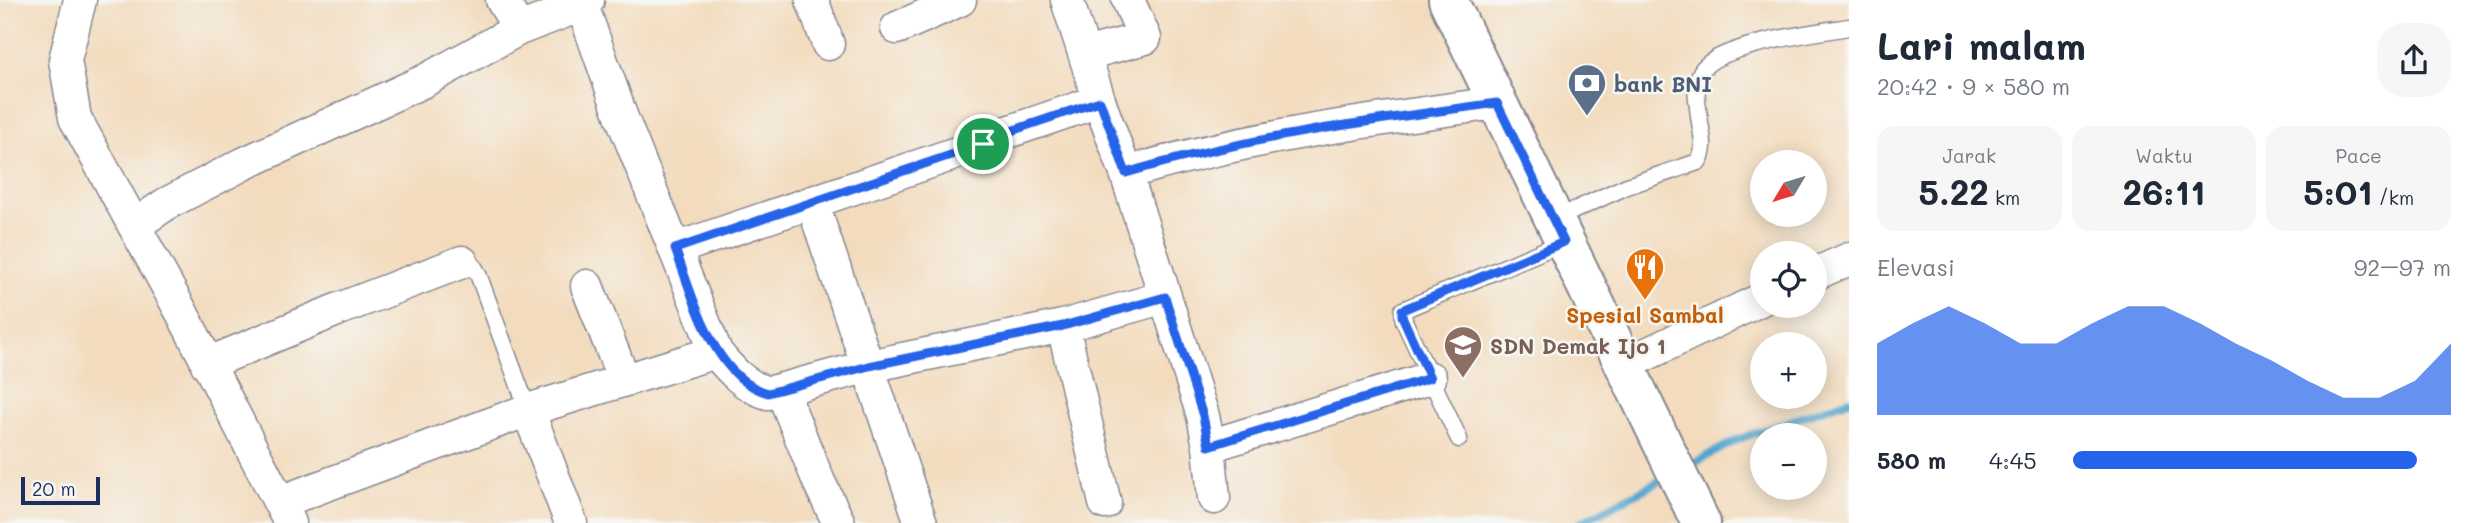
<!DOCTYPE html>
<html lang="id">
<head>
<meta charset="utf-8">
<style>
	body { margin:0; font-family:Mali,sans-serif; background:#f6f6f7; color:#1f2937; height:100vh; display:flex; flex-direction:column; font-size:26px; white-space:nowrap }
	* { box-sizing:border-box; margin:0 }
	p { font-size:23px; color:#747a83 }
	.icon { flex:none; width:38px; height:38px; fill:none; stroke:currentColor; stroke-width:2; stroke-linecap:round; stroke-linejoin:round }
	.map { position:relative; flex:1; overflow:hidden }
	.details { display:flex; flex-direction:column; background:#fff; width:630px }
	.details>* { flex:none }
	.needle { width:46px; rotate:232deg }
	.tools { position:absolute; left:1750px; top:150px; display:grid; gap:14px }
	.tools a { display:grid; place-items:center; width:77px; height:77px; border-radius:50%; background:#fff; box-shadow:0 4px 18px #0003; font-size:35px }
	.scale { position:absolute; left:21px; bottom:18px; width:79px; box-sizing:border-box; padding-left:7px; border:4px solid #1b2f5e; border-top:0; font-size:19px; line-height:24px; white-space:nowrap; color:#1b2f5e; -webkit-text-stroke:5px #f6f6f2; paint-order:stroke }
	.pin { position:absolute; display:grid; place-items:center; width:60px; height:60px; color:#fff; margin:-30px; border:4px solid #fff; border-radius:50%; box-shadow:0 2px 7px #0007 }
	.round { display:grid; place-items:center; flex:none; width:74px; height:74px; border-radius:28px; background:#f6f6f7 }
	.overview { display:flex; align-items:center; justify-content:space-between; height:119px; padding:0 28px }
	h1 { font-size:38px; font-weight:700; line-height:52px }
	.figures { display:grid; grid-template-columns:repeat(3,1fr); gap:10px; height:119px; padding:7px 28px }
	.figures div { display:grid; align-content:center; border-radius:18px; background:#f6f6f7; text-align:center }
	.figures b { font-size:35px; font-weight:700 }
	.figures small { font-size:19px; font-weight:400 }
	.figures p { font-size:19px }
	.chart { height:196px; padding:14px 28px }
	.chart p { display:flex; justify-content:space-between }
	.chart svg { width:100%; height:126px; margin-top:7px; fill:#2563eb; opacity:.7 }
	ul { padding:0 28px; list-style:none; font-size:23px }
	li { display:grid; grid-template-columns:112px 84px 1fr; align-items:center; height:52px }
	li i { height:18px; border-radius:9px; background:#2563eb }
	main { display:flex; flex:1; min-height:0 }
	.map>svg:first-child { display:block }
	.lines { fill:none; stroke-linecap:round; stroke-linejoin:round }
	.stream { stroke:#51a5cd; stroke-width:8 }
	.lane-casing { stroke:#87868e; stroke-width:19 }
	.street-casing { stroke:#87868e; stroke-width:35 }
	.primary-casing { stroke:#87868e; stroke-width:42 }
	.lane { stroke:#fff; stroke-width:16 }
	.street { stroke:#fff; stroke-width:32 }
	.primary { stroke:#fff; stroke-width:38 }
	.route-casing { stroke:#fff; stroke-width:14 }
	.route { stroke:#2563eb; stroke-width:9 }
	.labels { text-anchor:middle; dominant-baseline:central; stroke-width:5; stroke-linejoin:round; paint-order:stroke }
	.service-label { font-size:21px; font-weight:bold; fill:#4e5e75; stroke:#f6f6f2; text-anchor:start }
	.food-label { font-size:21px; font-weight:bold; fill:#c56008; stroke:#f6f6f2 }
	.education-label { font-size:21px; font-weight:bold; fill:#785e54; stroke:#f6f6f2; text-anchor:start }
</style>
</head>
<body>
<main>
<div class="map">
<svg width="1849" height="523" viewBox="0 0 1849 523">
	<rect width="100%" height="100%" fill="#f6f6f2"/>
	<filter id="ink" filterUnits="userSpaceOnUse"><feTurbulence type="fractalNoise" baseFrequency=".0143" numOctaves="2"/><feDisplacementMap in="SourceGraphic" scale="14" xChannelSelector="R" yChannelSelector="G"/><feConvolveMatrix kernelMatrix="1 2 1 2 8 2 1 2 1" color-interpolation-filters="sRGB"/></filter>
	<filter id="wash" filterUnits="userSpaceOnUse"><feTurbulence type="fractalNoise" baseFrequency=".00686" numOctaves="4" result="noise"/><feDisplacementMap in="SourceGraphic" scale="28" xChannelSelector="R" yChannelSelector="G"/><feGaussianBlur stdDeviation="1.57" result="paint"/><feColorMatrix in="noise" values="0 0 0 0 0 0 0 0 0 0 0 0 0 0 0 0 0 1.4 0 .05"/><feComposite in="paint" operator="in"/></filter>
	<g filter="url(#wash)">
		<rect width="100%" height="100%" fill="#f3dcbe"/>
		<g class="lines">
			<path class="stream" d="M 1685,468 L 1739,439 L 1849,400
				M 1580,523 L 1667,477"/>
		</g>
	</g>
	<g filter="url(#ink)">
		<g class="lines">
			<g class="lane-casing">
				<path id="lane" d="M 1553,220 L 1627,186 L 1698,162 C 1708,149 1700,129 1699,115 C 1697,101 1694,85 1701,72 C 1714,45 1819,32 1849,27
					M 462,262 L 474,267 L 478,274 L 528,410
					M 1459,439 L 1404,321 L 1403,310 L 1564,242"/>
			</g>
			<g class="street-casing">
				<path id="street" d="M 80,0 L 65,60 L 75,118 L 182,313 L 290,523
					M 502,0 L 519,29
					M 812,0 L 828,44
					M 1067,0 L 1102,109 L 1126,173 L 1203,416 L 1209,446 L 1214,498
					M 582,5 L 622,118 L 716,352
					M 897,28 L 960,0
					M 1085,54 L 1145,38 L 1128,0
					M 1126,173 C 1247,137 1373,120 1497,103
					M 812,202 L 921,523
					M 134,226 L 166,204 L 243,164 L 424,81 L 519,29 L 582,5 L 588,0
					M 675,249 L 983,144 L 993,137 L 1099,101
					M 1815,274 L 1849,259
					M 587,286 L 624,380
					M 1063,326 L 1105,503
					M 207,364 L 339,309 L 462,262
					M 1624,365 L 1762,299
					M 782,391 L 819,482 L 839,523
					M 528,410 L 571,523
					M 1209,446 L 1430,378
					M 280,502 L 528,410 L 716,352 C 730,370 746,387 768,393 L 869,366 L 1063,326 L 1165,297"/>
			</g>
			<g class="primary-casing">
				<path id="primary" d="M 1448,0 L 1701,523"/>
			</g>
			<use href="#lane" class="lane"/>
			<use href="#street" class="street"/>
			<use href="#primary" class="primary"/>
		</g>
	</g>
	<g class="lines" filter="url(#ink)">
		<g class="route-casing">
			<path id="route" d="M 1100,101 L 1126,173 C 1247,137 1373,120 1497,103 L 1564,242 L 1402,310 L 1402,316 L 1430,378 L 1209,446 L 1203,416 L 1165,297 L 1063,326 L 869,366 L 768,393 C 713,378 694,298 675,249 L 983,144 L 993,137 Z"/>
		</g>
		<use href="#route" class="route"/>
	</g>
	<defs>
		<g id="bank-pin" transform="scale(2.0125)"><path d="M0 17L-7.5 6A9.5 9.5 0 1 1 7.5 6Z" fill="#5c6f8a" stroke="#f6f6f2"/><path d="M-6-4H6V4H-6ZM0-2.3a2.3 2.3 0 1 0 0 4.6a2.3 2.3 0 1 0 0-4.6Z" fill="#fff"/></g>
		<g id="restaurant-pin" transform="scale(2.0125)"><path d="M0 17L-7.5 6A9.5 9.5 0 1 1 7.5 6Z" fill="#e8710a" stroke="#f6f6f2"/><path d="M-5-6h1v4h1v-4h1v4h1v-4h1v5L-1.5 .5V6h-2V.5L-5-1ZM5-6V6H3V1.5H1.5Q1.5-4 5-6Z" fill="#fff"/></g>
		<g id="school-pin" transform="scale(2.0125)"><path d="M0 17L-7.5 6A9.5 9.5 0 1 1 7.5 6Z" fill="#8d6e63" stroke="#f6f6f2"/><path d="M0-5L7-2L0 1L-7-2ZM-4 1L0 2.5L4 1V4Q0 6-4 4Z" fill="#fff"/></g>
	</defs>
	<g fill-rule="evenodd">
		<use href="#bank-pin" x="1587" y="83"/>
		<use href="#restaurant-pin" x="1645" y="267"/>
		<use href="#school-pin" x="1463" y="345"/>
	</g>
	<g class="labels">
		<g class="service-label">
			<text x="1614" y="83">bank BNI</text>
		</g>
		<g class="food-label">
			<text x="1645" y="314">Spesial Sambal</text>
		</g>
		<g class="education-label">
			<text x="1490" y="345">SDN Demak Ijo 1</text>
		</g>
	</g>
</svg>
<div class="tools">
<a><svg class="needle" viewBox="-14 -14 28 28"><path d="M0-13l5 13h-10z" fill="#e53935"/><path d="M0 13l5-13h-10z" fill="#747a83"/></svg></a>
<a><svg class="icon" aria-label="locate" viewBox="0 0 24 24"><circle cx="12" cy="12" r="6"/><path d="M12 2v4M12 18v4M2 12h4M18 12h4"/></svg></a>
<a>+</a>
<a>−</a>
</div>
<div class="scale">20 m</div>
<div class="pin" style="left:983px;top:144px;background:#1e9e55"><svg class="icon" aria-label="arrive" viewBox="0 0 24 24"><path d="M6 21V4h12l-3 4 3 4H6"/></svg></div>
</div>
<section class="details">
<div class="overview"><div><h1>Lari malam</h1><p>20:42 · 9 × 580 m</p></div><a class="round"><svg class="icon" aria-label="share" viewBox="0 0 24 24"><path d="M12 15V3M7 8l5-5 5 5M5 13v7h14v-7"/></svg></a></div>
<div class="figures">
<div><p>Jarak</p><b>5.22<small> km</small></b></div>
<div><p>Waktu</p><b>26:11</b></div>
<div><p>Pace</p><b>5:01<small> /km</small></b></div>
</div>
<div class="chart"><p><span>Elevasi</span>92–97 m</p>
<svg viewBox="0 0 160 44" preserveAspectRatio="none"><path d="M0 44V19L10 12L20 6L30 12L40 19L50 19L60 12L70 6L80 6L90 12L100 19L110 25L120 32L130 38L140 38L150 32L160 19V44z"/></svg>
</div>
<ul>
<li><b>580 m</b>4:45<i style="width:91%"></i></li>
</ul>
</section>
</main>
</body>
</html>
